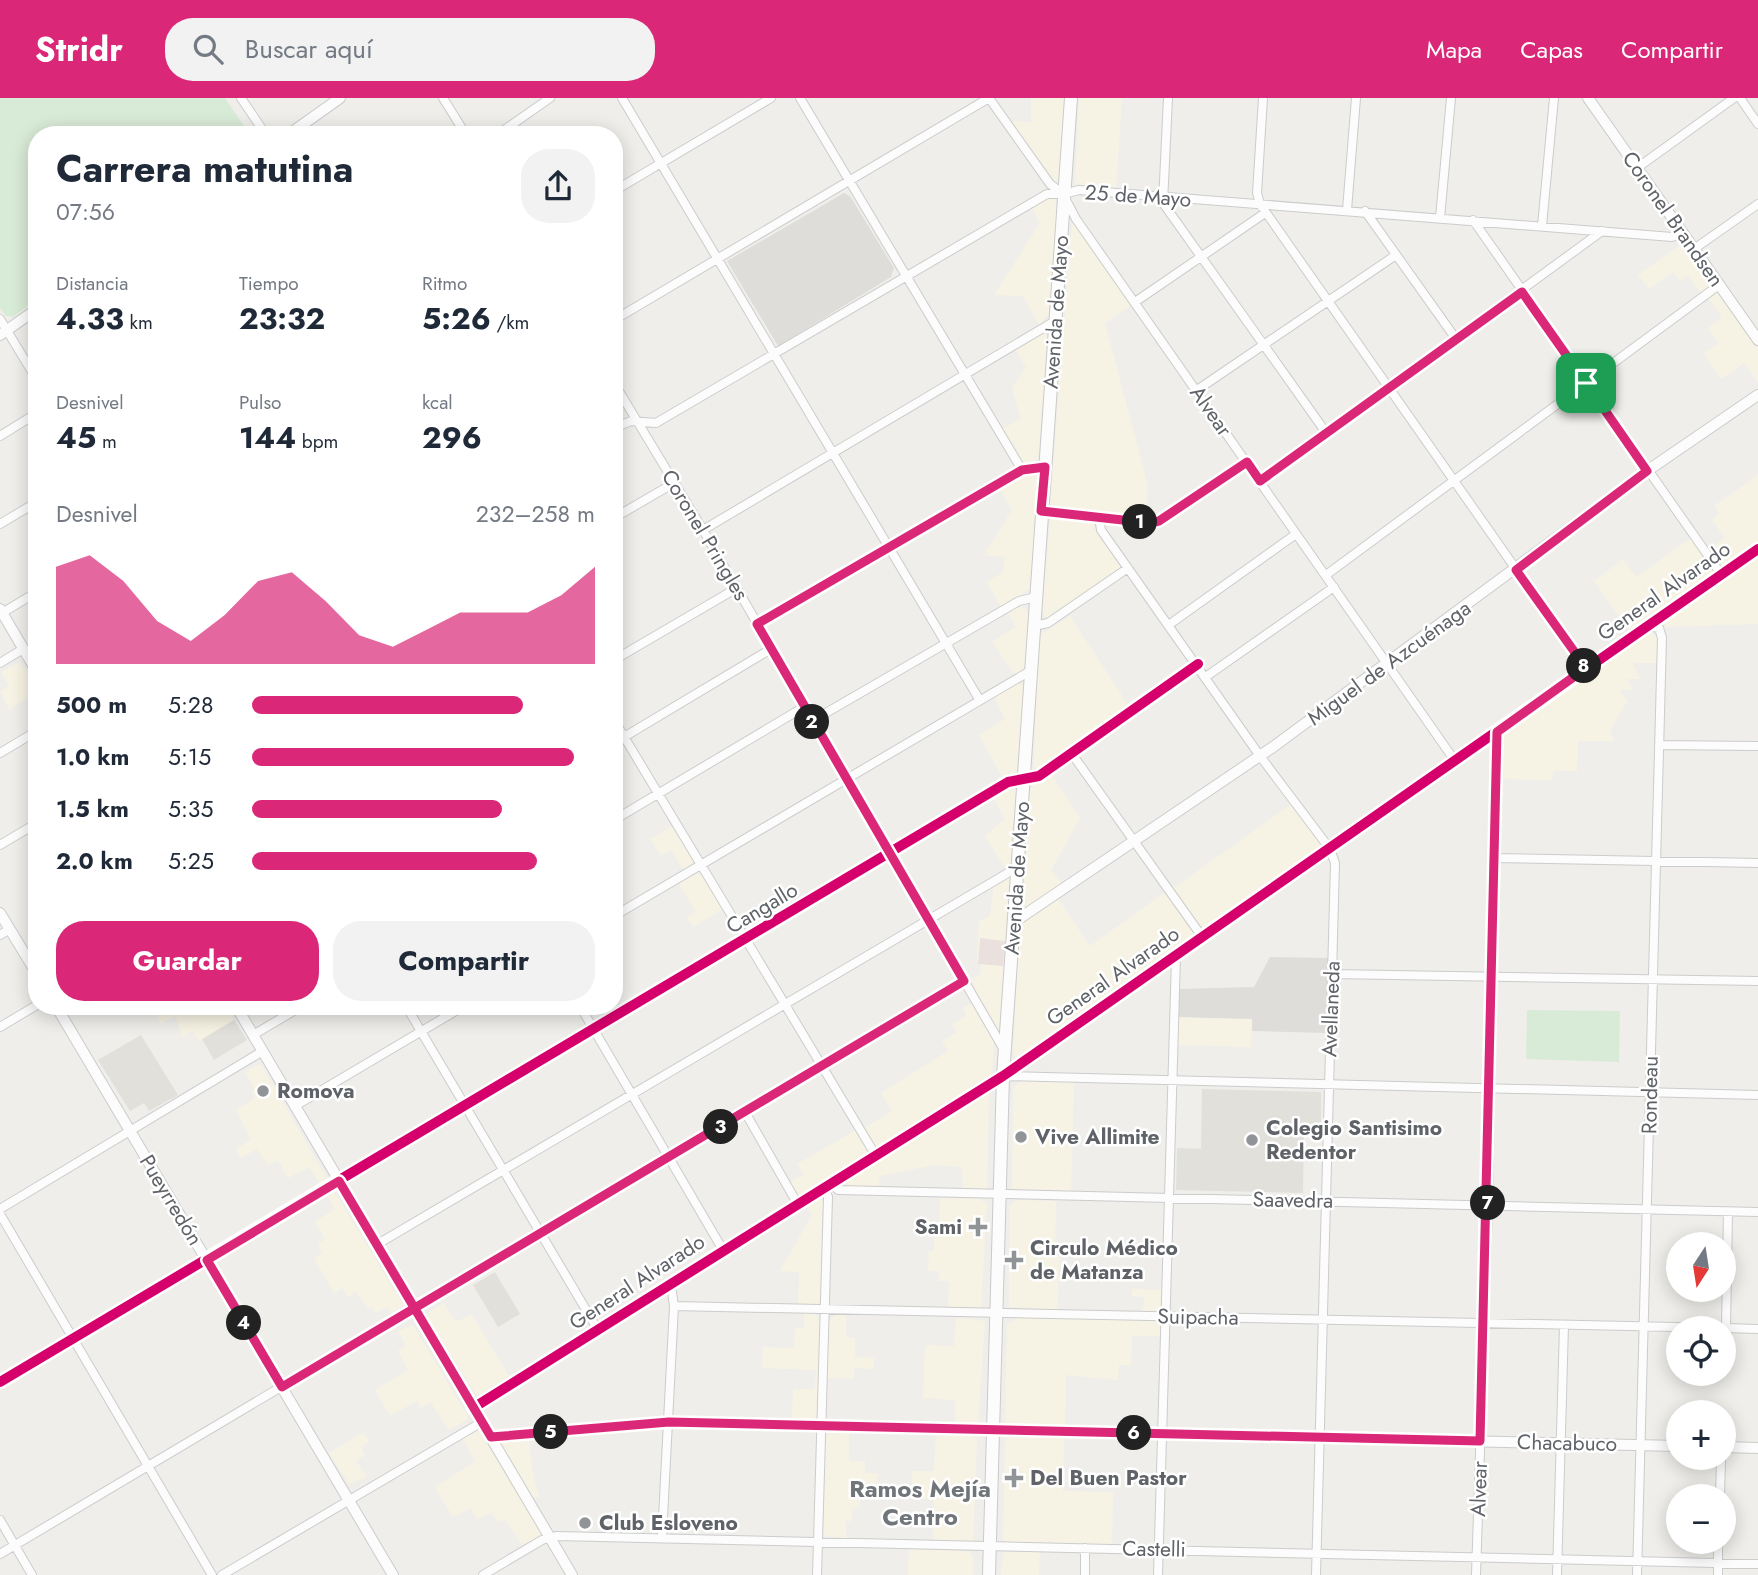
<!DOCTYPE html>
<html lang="es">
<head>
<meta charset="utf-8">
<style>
	body { margin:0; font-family:Jost,sans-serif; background:#f2f2f3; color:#1f2937; height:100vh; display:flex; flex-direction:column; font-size:26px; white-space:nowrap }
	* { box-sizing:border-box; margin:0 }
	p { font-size:23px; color:#747a83 }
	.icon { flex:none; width:38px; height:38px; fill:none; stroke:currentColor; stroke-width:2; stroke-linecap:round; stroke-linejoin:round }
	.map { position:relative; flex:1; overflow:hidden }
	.drawer { position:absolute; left:28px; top:28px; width:595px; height:889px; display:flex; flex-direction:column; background:#fff; border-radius:28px; box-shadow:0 4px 18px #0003 }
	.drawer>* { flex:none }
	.needle { width:46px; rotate:192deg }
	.tools { position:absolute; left:1666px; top:1134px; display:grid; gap:14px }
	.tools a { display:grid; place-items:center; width:70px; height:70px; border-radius:50%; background:#fff; box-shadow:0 4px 18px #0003; font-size:35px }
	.pin { position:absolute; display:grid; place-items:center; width:60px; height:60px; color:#fff; margin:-30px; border-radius:14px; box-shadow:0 4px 10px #0006 }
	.km { position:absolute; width:35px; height:35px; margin:-18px; border-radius:50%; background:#222; color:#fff; font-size:19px; line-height:35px; text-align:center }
	.round { display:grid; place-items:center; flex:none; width:74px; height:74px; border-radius:28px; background:#f2f2f3 }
	.head { display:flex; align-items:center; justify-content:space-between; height:119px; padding:0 28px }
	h1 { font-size:38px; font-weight:700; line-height:52px }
	.figures { display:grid; grid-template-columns:repeat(3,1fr); gap:10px; height:119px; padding:7px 28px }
	.figures div { display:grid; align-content:center }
	.figures b { font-size:30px; font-weight:700 }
	.figures small { font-size:19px; font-weight:400 }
	.figures p { font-size:19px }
	.chart { height:196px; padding:14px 28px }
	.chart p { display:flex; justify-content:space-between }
	.chart svg { width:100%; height:126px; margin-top:7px; fill:#db2777; opacity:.7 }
	.cta { display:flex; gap:14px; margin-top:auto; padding:14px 28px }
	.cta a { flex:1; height:80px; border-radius:28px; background:#db2777; color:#fff; font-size:28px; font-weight:700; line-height:80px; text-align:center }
	.cta a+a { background:#f2f2f3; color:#1f2937 }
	ul { padding:0 28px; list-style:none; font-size:23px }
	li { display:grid; grid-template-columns:112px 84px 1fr; align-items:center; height:52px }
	li i { height:18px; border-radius:9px; background:#db2777 }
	header { display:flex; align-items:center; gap:42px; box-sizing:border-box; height:98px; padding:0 35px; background:#db2777; color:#fff }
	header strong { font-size:33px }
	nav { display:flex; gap:38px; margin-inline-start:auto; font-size:24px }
	.search { width:490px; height:63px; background:#f2f2f3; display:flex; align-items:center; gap:18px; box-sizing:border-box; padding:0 24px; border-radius:28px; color:#747a83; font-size:26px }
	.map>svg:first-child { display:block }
	.commercial { fill:#f7f3e4 }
	.industrial { fill:#dfddda }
	.education { fill:#e2e0da }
	.medical { fill:#eae0de }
	.green { fill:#d8ebd6 }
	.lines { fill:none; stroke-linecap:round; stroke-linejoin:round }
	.minor-casing { stroke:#cbcccc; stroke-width:10 }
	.tertiary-casing { stroke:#cbcccc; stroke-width:12 }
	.secondary-casing { stroke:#cacacb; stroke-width:14 }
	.minor { stroke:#fdfcfc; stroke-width:8 }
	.tertiary { stroke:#fdfcfc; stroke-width:10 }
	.secondary { stroke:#fdfcfc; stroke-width:12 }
	.cycleway-casing { stroke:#fff; stroke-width:15 }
	.cycleway { stroke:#d6006c; stroke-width:10 }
	.route-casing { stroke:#fff; stroke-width:14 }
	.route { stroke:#db2777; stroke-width:9 }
	.poi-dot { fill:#919496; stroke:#fff; stroke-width:2.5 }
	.labels { text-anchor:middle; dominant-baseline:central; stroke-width:5; stroke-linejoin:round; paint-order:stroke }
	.street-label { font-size:21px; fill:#5f6368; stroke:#fff }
	.poi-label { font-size:21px; font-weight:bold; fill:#5f6368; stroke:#fff; text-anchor:start }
	.quarter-label { font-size:24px; font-weight:bold; fill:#70757a; stroke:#fff }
</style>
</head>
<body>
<header>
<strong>Stridr</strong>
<div class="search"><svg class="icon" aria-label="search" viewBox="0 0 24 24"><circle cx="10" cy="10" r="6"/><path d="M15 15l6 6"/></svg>Buscar aquí</div>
<nav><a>Mapa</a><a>Capas</a><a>Compartir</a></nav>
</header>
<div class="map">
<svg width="1758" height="1477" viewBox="0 0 1758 1477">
	<rect width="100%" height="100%" fill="#efeeea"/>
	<path class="commercial" d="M 1031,0 L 1065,0 L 1059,81 L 1056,84 L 1053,85 L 1009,23 L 1031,24 Z
		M 1079,0 L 1122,0 L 1116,91 L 1075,86 Z
		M 1047,98 L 1055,101 L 1057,112 L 1049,216 L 1039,227 L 1023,198 L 994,197 L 1040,125 L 1031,108 Z
		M 1072,126 L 1077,126 L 1133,206 L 1105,225 L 1148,388 L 1145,420 L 1050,406 Z
		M 1684,144 L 1712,185 L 1710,189 L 1701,195 L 1688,177 L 1680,183 L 1673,174 L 1649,191 L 1638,177 Z
		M 1717,195 L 1722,197 L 1758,249 L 1758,284 L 1744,265 L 1721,281 L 1704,256 L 1718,245 L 1708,230 L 1722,219 L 1708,200 Z
		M 1040,236 L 1045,236 L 1048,239 L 1038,361 L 1024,366 L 1002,331 L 1021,321 L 1012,290 L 1026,269 L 1015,251 Z
		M 1027,376 L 1037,378 L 1039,382 L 1031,490 L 1001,509 L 987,484 L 1003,474 L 1005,459 L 984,457 L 1012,412 L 1000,390 Z
		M 1758,377 L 1758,447 L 1723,470 L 1719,470 L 1707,452 L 1725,440 L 1712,422 L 1720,416 L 1714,408 Z
		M 1055,416 L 1091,422 L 1122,467 L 1121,473 L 1046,520 L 1042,512 L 1050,422 Z
		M 1691,440 L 1713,468 L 1712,477 L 1631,535 L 1594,483 L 1623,461 L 1636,479 Z
		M 1758,457 L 1758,526 L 1665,529 L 1667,520 Z
		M 1017,509 L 1025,510 L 1028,517 L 1026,568 L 1015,577 L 992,544 L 1016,529 L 1006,513 Z
		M 1070,518 L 1130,610 L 1039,672 L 1034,668 L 1037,543 L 1040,537 Z
		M 1648,533 L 1658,539 L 1657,565 L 1632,565 L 1641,581 L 1627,581 L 1633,592 L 1619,592 L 1627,603 L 1610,633 L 1614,643 L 1578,643 L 1577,673 L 1553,673 L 1552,682 L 1503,681 L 1503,644 L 1507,634 Z
		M 20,564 L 37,588 L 37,608 L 31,598 L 9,611 L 0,594 L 9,588 L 1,574 Z
		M 1017,585 L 1025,589 L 1020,671 L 1004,682 L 979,637 L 1005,621 L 994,599 Z
		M 1051,676 L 1080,720 L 1051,772 L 1062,786 L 1029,809 L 1025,808 L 1022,804 L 1030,693 L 1032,687 Z
		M 1010,688 L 1016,691 L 1013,762 L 1005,770 L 985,738 L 1005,721 L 993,699 Z
		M 1293,705 L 1322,745 L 1320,753 L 1203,832 L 1200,831 L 1172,791 Z
		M 673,728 L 694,764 L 684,773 L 671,752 L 661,758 L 650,741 Z
		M 692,775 L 702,776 L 723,811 L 693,829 L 687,820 L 696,814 L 678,784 Z
		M 1008,778 L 1011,779 L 999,934 L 971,882 L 980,876 L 981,866 L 977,863 L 979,823 L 990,818 L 994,785 Z
		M 1167,793 L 1196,838 L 1019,962 L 1016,961 L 1013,954 L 1019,831 L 1024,821 L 1057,799 L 1090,848 Z
		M 975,903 L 994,939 L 992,976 L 876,1052 L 862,1031 L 892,1013 L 881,995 L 948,953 L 942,943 L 957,934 L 952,926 L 966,918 L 963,910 Z
		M 164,908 L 226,908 L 234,922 L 199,943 L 193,933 L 182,939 L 175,918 L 161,925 L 154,914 Z
		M 1177,919 L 1252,921 L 1251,949 L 1176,947 Z
		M 257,967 L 262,968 L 326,1079 L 320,1086 L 309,1069 L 288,1080 L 278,1062 L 268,1067 L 257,1051 L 241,1060 L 236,1051 L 251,1042 L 236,1012 L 255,1000 L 251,993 L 255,991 L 245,974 Z
		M 1023,981 L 1074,984 L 1071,1095 L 1017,1094 L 1012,1090 L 1013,990 Z
		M 989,994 L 987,1093 L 963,1093 L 962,1069 L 933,1067 L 880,1078 L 878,1090 L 848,1088 L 847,1081 Z
		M 856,1032 L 869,1056 L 802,1099 L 798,1098 L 790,1084 L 804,1077 L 797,1066 Z
		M 331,1095 L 336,1096 L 403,1207 L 392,1216 L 387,1209 L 376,1215 L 372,1209 L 368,1211 L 356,1193 L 348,1199 L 342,1190 L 334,1195 L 314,1160 L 322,1155 L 318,1146 L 325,1141 L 315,1124 L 335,1111 L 327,1097 Z
		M 816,1100 L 823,1103 L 820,1202 L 818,1207 L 798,1208 L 799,1174 L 780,1173 L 812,1117 L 807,1106 Z
		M 940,1100 L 979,1101 L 987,1106 L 981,1212 L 948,1212 L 949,1183 L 939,1183 L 939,1173 L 928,1173 L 929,1153 L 934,1152 L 935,1133 L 939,1132 Z
		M 1016,1102 L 1056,1103 L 1055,1157 L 1060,1158 L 1057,1212 L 1009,1209 L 1010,1108 Z
		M 1132,1191 L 1163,1192 L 1161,1213 L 1143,1215 L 1144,1199 L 1132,1198 Z
		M 444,1205 L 455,1224 L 472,1217 L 509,1278 L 477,1298 L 427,1219 L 429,1214 Z
		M 804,1215 L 815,1215 L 821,1223 L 818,1321 L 810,1324 L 792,1322 L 793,1291 L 815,1291 L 816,1272 L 762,1270 L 763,1249 L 794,1250 L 795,1230 L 804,1230 Z
		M 838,1215 L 846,1215 L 846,1239 L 855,1240 L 855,1259 L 874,1260 L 873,1271 L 854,1270 L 854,1281 L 827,1280 L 829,1223 Z
		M 956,1220 L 985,1223 L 978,1324 L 975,1328 L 955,1326 L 955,1302 L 923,1300 L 925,1247 L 954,1248 Z
		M 1016,1220 L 1154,1222 L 1161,1225 L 1160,1238 L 1132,1238 L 1131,1267 L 1119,1267 L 1118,1282 L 1066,1277 L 1065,1330 L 1010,1329 L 1005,1324 L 1007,1227 Z
		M 413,1227 L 467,1317 L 467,1322 L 449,1332 L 431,1305 L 421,1310 L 417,1303 L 390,1318 L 375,1292 L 408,1272 L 398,1253 L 406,1248 L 398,1233 Z
		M 832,1332 L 849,1333 L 849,1363 L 865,1363 L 865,1375 L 877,1375 L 876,1399 L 860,1399 L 860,1410 L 852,1410 L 852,1423 L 846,1423 L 846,1440 L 825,1438 L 822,1433 L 825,1339 Z
		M 476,1333 L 481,1333 L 543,1434 L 543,1439 L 522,1447 L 505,1421 L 498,1424 L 492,1414 L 477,1421 L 471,1410 L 453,1419 L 435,1389 L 475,1364 L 463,1341 Z
		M 364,1334 L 369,1344 L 361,1349 L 365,1357 L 356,1363 L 367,1379 L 349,1386 L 329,1355 Z
		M 936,1336 L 972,1337 L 977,1340 L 973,1444 L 933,1444 L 934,1402 L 911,1400 L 912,1373 L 934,1373 Z
		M 1009,1337 L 1064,1338 L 1063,1393 L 1113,1394 L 1112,1447 L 1009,1445 L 1003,1441 L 1005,1344 Z
		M 529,1340 L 532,1372 L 539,1399 L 531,1400 L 499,1347 L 502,1342 Z
		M 909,1451 L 968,1453 L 973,1458 L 973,1477 L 908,1477 Z
		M 1004,1454 L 1040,1454 L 1039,1477 L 1001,1477 Z"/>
	<path class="industrial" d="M 844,95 L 850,98 L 894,170 L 891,179 L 778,248 L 727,163 Z
		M 1270,859 L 1329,860 L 1327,935 L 1252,933 L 1252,921 L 1177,919 L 1177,891 L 1254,889 Z"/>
	<path class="education" d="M 234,922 L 247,942 L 214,962 L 202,941 Z
		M 141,937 L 178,997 L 149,1013 L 144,1005 L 130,1013 L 98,962 Z
		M 1202,991 L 1321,994 L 1321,1033 L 1304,1033 L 1303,1095 L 1176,1092 L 1177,1050 L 1201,1051 Z
		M 495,1174 L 520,1216 L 498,1229 L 473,1187 Z"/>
	<path class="medical" d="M 980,840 L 1005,843 L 1003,868 L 978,866 Z"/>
	<path class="green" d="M 0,0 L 225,0 L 250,37 L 37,37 L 37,201 L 13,219 L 6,218 L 0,210 Z
		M 1527,912 L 1620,913 L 1619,964 L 1526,961 Z"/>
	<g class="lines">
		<g class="minor-casing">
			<path id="minor" d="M 241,0 L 266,37
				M 443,0 L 466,37
				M 622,0 L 979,601
				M 800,0 L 1022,372
				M 989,0 L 1050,86 L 1063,96 L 1076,121 L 1455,663
				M 1168,0 L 1163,105 L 1327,336
				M 1263,0 L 1257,95 L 1260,106 L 1586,571
				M 1740,0 L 1758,26
				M 497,37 L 550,0
				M 1637,70 L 1734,0
				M 614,93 L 771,0
				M 1347,112 L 1356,0
				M 1365,113 L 1456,241
				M 1440,120 L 1451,0
				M 1473,122 L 1721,476
				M 1542,128 L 1554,0
				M 1694,151 L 1758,106
				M 1135,204 L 1265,115
				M 0,221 L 37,282
				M 614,222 L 989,0
				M 614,285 L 703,432 L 1003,950
				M 1197,292 L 1396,157
				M 614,330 L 631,323 L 656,325 L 1047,96 L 1063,96 L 1079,92 L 1672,139 L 1683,136
				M 0,338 L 37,315
				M 1260,383 L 1602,133
				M 1042,413 L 1154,425 L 1247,364
				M 1099,419 L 1101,432 L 1260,658 L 1330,751 L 1335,765 L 1316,1477
				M 614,420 L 674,385
				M 0,426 L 37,404
				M 703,432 L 1055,223
				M 1326,477 L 1719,187
				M 2,515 L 37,494
				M 757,526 L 1022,372 L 1045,369
				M 1170,526 L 1296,436
				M 1033,528 L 1048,525 L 1128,470
				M 614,562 L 737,490
				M 0,565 L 23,551
				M 1207,578 L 1334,489
				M 614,622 L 876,1058
				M 812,623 L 1019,503 L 1036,499
				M 614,645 L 771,551
				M 1659,647 L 1758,648
				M 0,655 L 37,633
				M 1072,656 L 1203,840
				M 614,722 L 804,609
				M 0,747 L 37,725
				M 1496,760 L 1758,765
				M 614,818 L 1030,573
				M 0,837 L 10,831
				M 1332,876 L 1758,883
				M 406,908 L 598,1232
				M 580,908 L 723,1152
				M 0,929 L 37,907
				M 253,937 L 302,908
				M 1003,978 L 1758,997
				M 295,1008 L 464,908
				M 745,1014 L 797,1105
				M 831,1085 L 838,1092 L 1758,1114
				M 0,1111 L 263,953
				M 0,1116 L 212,1477
				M 376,1147 L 1018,769
				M 674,1208 L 1722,1230
				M 1724,1230 L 1758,1231
				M 1726,1230 L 1728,1114
				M 0,1284 L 1008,684 L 1039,678 L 1198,566
				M 491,1339 L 669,1324 L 993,1332
				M 1720,1398 L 1721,1360
				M 0,1422 L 32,1477
				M 662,1439 L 674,1208 L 671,1187
				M 0,1456 L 964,883
				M 222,1477 L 482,1324
				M 483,1477 L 542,1442 L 556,1438 L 1758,1466
				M 817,1477 L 828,1099 L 824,1089
				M 1085,1477 L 1085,1450
				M 1158,1477 L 1176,859
				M 1476,1477 L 1488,1108 L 1497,634
				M 1557,1477 L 1564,1227
				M 1637,1477 L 1662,540 L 1659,530 L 1647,528
				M 1718,1477 L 1718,1444"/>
		</g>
		<g class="tertiary-casing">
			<path id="tertiary" d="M 1588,0 L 1758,242
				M 288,37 L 340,0
				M 0,237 L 37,211
				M 0,511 L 37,574
				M 0,815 L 37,876
				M 1014,824 L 1273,649 L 1647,373 L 1758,297
				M 56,908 L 393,1477
				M 236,908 L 572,1477
				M 473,1310 L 1003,978 L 1758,451
				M 993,1332 L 1678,1348
				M 1724,1349 L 1758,1350"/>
		</g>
		<g class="secondary-casing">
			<path id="secondary" d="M 989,1477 L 1003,978 L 1071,0"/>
		</g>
		<use href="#minor" class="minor"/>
		<use href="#tertiary" class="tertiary"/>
		<use href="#secondary" class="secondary"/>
		<g class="cycleway-casing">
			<path id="cycleway" d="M 0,1284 L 1008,684 L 1039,678 L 1198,566
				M 473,1310 L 1003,978 L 1758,451"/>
		</g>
		<use href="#cycleway" class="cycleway"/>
	</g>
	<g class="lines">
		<g class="route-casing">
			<path id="route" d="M 1586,285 L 1522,194 L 1260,383 L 1247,364 L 1159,423 L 1150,425 L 1041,413 L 1045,369 L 1022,372 L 757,526 L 964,883 C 737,1019 510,1155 282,1289 L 207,1162 L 339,1083 L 491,1339 L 669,1324 L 1480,1343 L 1497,634 L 1586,570 L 1516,472 L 1647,373 L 1586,285"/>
		</g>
		<use href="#route" class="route"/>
	</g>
	<g class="poi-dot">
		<circle cx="263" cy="993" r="7"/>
		<circle cx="1021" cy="1039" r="7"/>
		<circle cx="1252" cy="1042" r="7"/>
		<path d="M974.5 1118.5h7v7h7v7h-7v7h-7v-7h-7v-7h7z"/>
		<path d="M1010.5 1151.5h7v7h7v7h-7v7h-7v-7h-7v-7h7z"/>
		<path d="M1010.5 1369.5h7v7h7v7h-7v7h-7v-7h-7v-7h7z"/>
		<circle cx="585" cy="1425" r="7"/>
	</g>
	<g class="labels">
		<g class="street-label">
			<text transform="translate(1138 98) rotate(4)">25 de Mayo</text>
			<text transform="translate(1673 121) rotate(55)">Coronel Brandsen</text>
			<text transform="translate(1056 214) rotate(-86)">Avenida de Mayo</text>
			<text transform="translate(1211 313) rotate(55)">Alvear</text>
			<text transform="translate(705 437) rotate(59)">Coronel Pringles</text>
			<text transform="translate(1664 493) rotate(-35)">General Alvarado</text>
			<text transform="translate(1389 565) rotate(-36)">Miguel de Azcuénaga</text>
			<text transform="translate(1017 780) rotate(-86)">Avenida de Mayo</text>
			<text transform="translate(762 810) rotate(-31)">Cangallo</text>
			<text transform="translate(1113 878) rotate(-35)">General Alvarado</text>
			<text transform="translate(1331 911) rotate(-88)">Avellaneda</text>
			<text transform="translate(1650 997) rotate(-89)">Rondeau</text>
			<text transform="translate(171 1102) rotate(59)">Pueyrredón</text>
			<text transform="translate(1293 1102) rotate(1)">Saavedra</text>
			<text transform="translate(637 1184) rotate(-33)">General Alvarado</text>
			<text transform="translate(1198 1219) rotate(1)">Suipacha</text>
			<text transform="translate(1567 1345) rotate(1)">Chacabuco</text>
			<text transform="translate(1479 1391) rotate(-88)">Alvear</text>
			<text transform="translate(1154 1451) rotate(1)">Castelli</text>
		</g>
		<g class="poi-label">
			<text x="277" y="993">Romova</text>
			<text x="1266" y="1030">Colegio Santisimo<tspan x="1266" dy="24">Redentor</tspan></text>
			<text x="1035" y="1039">Vive Allimite</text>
			<text x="962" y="1129" text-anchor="end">Sami</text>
			<text x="1030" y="1150">Circulo Médico<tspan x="1030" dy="24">de Matanza</tspan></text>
			<text x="1030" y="1380">Del Buen Pastor</text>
			<text x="599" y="1425">Club Esloveno</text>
		</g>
		<g class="quarter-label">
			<text x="920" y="1390">Ramos Mejía<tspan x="920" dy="28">Centro</tspan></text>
		</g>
	</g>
</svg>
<div class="tools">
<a><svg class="needle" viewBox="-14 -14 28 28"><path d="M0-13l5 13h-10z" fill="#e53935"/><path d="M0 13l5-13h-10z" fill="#747a83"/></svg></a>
<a><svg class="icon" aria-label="locate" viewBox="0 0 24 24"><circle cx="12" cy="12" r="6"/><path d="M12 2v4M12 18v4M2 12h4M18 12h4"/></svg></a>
<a>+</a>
<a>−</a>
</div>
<div class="pin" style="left:1586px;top:285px;background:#1e9e55"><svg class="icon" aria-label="arrive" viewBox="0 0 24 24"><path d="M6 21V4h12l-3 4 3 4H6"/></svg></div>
<b class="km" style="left:1140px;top:424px">1</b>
<b class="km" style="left:812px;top:624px">2</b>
<b class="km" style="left:721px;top:1029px">3</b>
<b class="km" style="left:244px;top:1225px">4</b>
<b class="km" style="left:551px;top:1334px">5</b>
<b class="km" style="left:1134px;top:1335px">6</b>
<b class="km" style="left:1488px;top:1105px">7</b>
<b class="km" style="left:1584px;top:568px">8</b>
<section class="drawer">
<div class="head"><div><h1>Carrera matutina</h1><p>07:56</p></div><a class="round"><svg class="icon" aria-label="share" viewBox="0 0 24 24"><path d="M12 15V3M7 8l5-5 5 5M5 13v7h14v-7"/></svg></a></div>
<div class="figures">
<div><p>Distancia</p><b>4.33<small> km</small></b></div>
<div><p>Tiempo</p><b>23:32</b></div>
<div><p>Ritmo</p><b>5:26<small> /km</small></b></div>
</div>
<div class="figures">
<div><p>Desnivel</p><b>45<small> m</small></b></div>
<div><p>Pulso</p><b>144<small> bpm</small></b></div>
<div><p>kcal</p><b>296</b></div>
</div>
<div class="chart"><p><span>Desnivel</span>232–258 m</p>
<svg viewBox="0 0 160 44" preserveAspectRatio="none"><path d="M0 44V10L10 6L20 15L30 29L40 36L50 27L60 15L70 12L80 22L90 34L100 38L110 32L120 26L130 26L140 26L150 20L160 10V44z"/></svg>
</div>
<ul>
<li><b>500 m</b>5:28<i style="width:79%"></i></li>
<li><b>1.0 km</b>5:15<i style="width:94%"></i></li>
<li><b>1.5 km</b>5:35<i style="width:73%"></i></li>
<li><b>2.0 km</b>5:25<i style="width:83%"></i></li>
</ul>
<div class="cta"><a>Guardar</a><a>Compartir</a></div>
</section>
</div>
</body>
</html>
